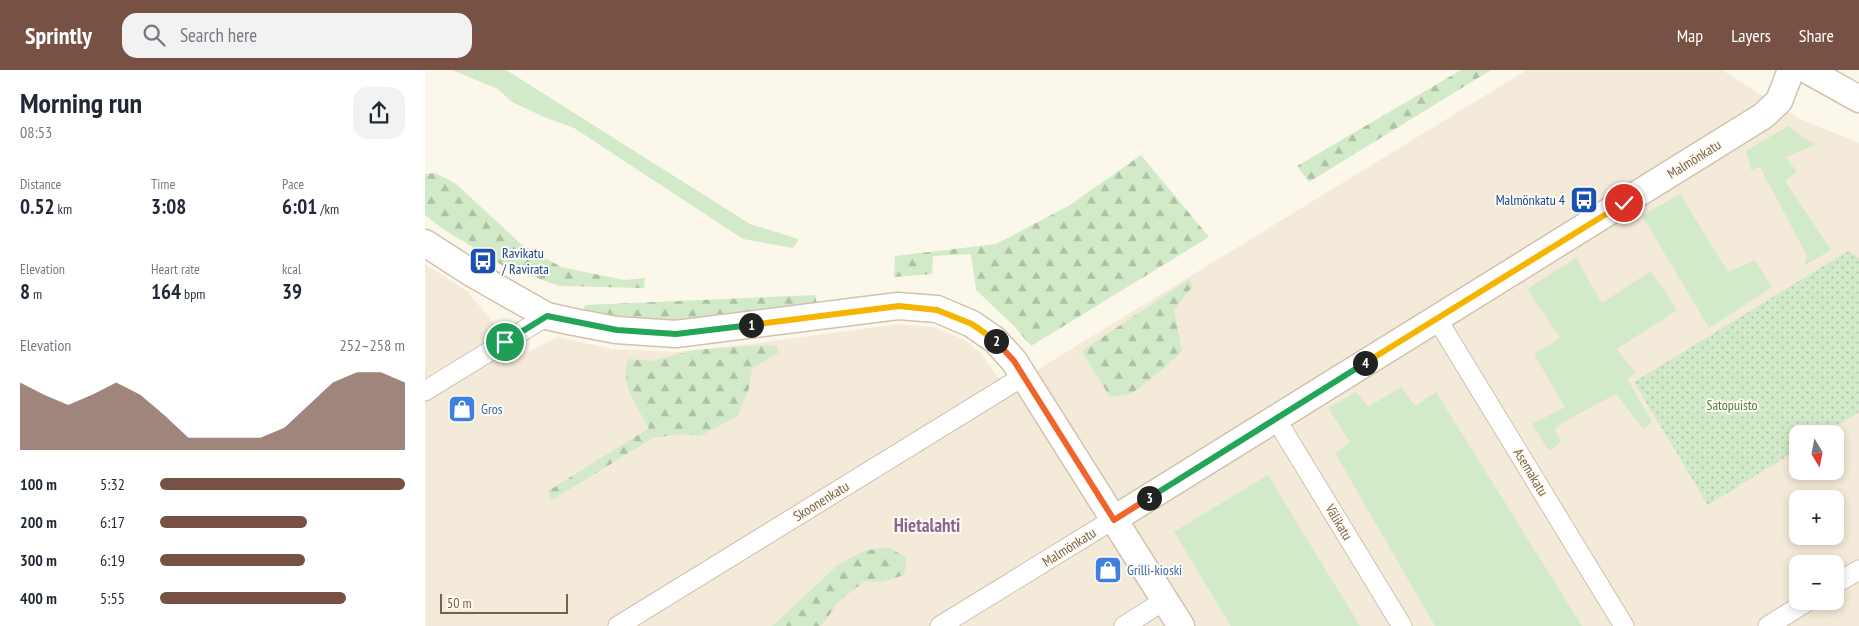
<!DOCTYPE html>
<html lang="en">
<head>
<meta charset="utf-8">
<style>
	body { margin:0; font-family:"PT Sans Narrow",sans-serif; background:#f2f2f3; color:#1f2937; height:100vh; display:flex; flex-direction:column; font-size:19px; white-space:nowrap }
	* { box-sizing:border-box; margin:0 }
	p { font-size:16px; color:#747a83 }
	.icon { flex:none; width:28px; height:28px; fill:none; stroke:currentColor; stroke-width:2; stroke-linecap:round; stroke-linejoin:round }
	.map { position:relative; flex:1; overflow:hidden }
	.drawer { display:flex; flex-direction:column; background:#fff; width:425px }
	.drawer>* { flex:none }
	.needle { width:32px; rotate:170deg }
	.fabs { position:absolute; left:1364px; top:355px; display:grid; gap:10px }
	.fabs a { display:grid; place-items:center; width:55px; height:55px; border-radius:10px; background:#fff; box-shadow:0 2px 8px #0003; font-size:25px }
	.scale { position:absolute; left:15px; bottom:12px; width:128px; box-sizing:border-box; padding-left:5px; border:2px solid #77614d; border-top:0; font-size:14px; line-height:18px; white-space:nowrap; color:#77614d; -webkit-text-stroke:4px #fffbf1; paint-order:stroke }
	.pin { position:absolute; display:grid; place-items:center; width:42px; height:42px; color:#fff; margin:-21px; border:2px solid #fff; border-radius:50%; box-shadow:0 1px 5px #0007 }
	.km { position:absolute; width:25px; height:25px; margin:-12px; border-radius:50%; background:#222; color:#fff; font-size:14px; line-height:25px; text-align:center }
	.round { display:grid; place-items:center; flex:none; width:52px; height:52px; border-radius:15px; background:#f2f2f3 }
	.summary { display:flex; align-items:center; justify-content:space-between; height:85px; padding:0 20px }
	h1 { font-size:28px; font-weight:800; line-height:38px }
	.metrics { display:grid; grid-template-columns:repeat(3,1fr); gap:8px; height:85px; padding:5px 20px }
	.metrics div { display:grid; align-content:center }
	.metrics b { font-size:21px; font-weight:800 }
	.metrics small { font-size:14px; font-weight:400 }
	.metrics p { font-size:14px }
	.chart { height:140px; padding:10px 20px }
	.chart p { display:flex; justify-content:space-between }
	.chart svg { width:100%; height:90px; margin-top:5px; fill:#775244; opacity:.7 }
	ul { padding:0 20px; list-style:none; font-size:16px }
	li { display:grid; grid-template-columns:80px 60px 1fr; align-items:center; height:38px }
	li i { height:12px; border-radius:6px; background:#775244 }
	header { display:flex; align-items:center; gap:30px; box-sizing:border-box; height:70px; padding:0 25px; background:#775244; color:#fff }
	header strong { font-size:24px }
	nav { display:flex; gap:28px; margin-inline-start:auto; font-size:18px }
	.search { width:350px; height:45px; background:#f2f2f3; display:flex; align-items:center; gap:12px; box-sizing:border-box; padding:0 18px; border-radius:15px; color:#747a83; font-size:19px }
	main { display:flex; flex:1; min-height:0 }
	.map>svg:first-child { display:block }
	.residential { fill:#f4ead9; fill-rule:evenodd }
	.grass { fill:#d2eac8 }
	.forest { fill:url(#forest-firs) }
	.park { fill:url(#park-dots) }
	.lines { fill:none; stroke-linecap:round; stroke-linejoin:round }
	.street-casing { stroke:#cfc1af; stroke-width:21 }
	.secondary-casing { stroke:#d1c2ad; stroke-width:29 }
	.street { stroke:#fff; stroke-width:19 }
	.secondary { stroke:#fff; stroke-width:26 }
	.split-1-casing { stroke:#fff; stroke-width:10 }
	.split-2-casing { stroke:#fff; stroke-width:10 }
	.split-3-casing { stroke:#fff; stroke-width:10 }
	.split-4-casing { stroke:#fff; stroke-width:10 }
	.split-5-casing { stroke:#fff; stroke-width:10 }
	.split-1 { stroke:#22a559; stroke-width:6 }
	.split-2 { stroke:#f5b400; stroke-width:6 }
	.split-3 { stroke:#f0652b; stroke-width:6 }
	.split-4 { stroke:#22a559; stroke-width:6 }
	.split-5 { stroke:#f5b400; stroke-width:6 }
	.labels { text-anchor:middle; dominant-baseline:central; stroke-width:4; stroke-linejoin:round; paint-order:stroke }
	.street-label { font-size:14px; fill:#77614d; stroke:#fffbf1 }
	.transit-label { font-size:14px; fill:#164399; stroke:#fffbf1; text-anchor:end }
	.park-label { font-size:14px; fill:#4f7d45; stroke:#fffbf1 }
	.shop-label { font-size:14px; fill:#366cbe; stroke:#fffbf1; text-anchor:start }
	.district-label { font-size:19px; font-weight:bold; fill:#896693; stroke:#fffbf1 }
</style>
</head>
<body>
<header>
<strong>Sprintly</strong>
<div class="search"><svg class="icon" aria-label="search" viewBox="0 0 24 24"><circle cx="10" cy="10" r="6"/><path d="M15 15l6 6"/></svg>Search here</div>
<nav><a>Map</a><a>Layers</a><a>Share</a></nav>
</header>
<main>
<section class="drawer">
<div class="summary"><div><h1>Morning run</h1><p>08:53</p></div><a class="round"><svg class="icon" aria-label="share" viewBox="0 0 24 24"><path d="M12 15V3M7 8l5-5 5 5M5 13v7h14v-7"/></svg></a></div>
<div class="metrics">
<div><p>Distance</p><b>0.52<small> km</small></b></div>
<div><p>Time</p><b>3:08</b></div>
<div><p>Pace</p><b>6:01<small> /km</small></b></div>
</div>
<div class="metrics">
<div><p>Elevation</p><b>8<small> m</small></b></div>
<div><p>Heart rate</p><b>164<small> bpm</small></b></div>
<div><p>kcal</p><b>39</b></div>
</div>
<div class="chart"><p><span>Elevation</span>252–258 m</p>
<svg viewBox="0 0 160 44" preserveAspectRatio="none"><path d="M0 44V11L10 17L20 22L30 17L40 11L50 17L60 27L70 38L80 38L90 38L100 38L110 33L120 22L130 11L140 6L150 6L160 11V44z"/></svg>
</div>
<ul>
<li><b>100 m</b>5:32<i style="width:100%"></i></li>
<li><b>200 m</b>6:17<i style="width:60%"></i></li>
<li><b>300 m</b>6:19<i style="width:59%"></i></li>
<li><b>400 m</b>5:55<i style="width:76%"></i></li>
</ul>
</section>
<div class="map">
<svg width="1434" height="556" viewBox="0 0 1434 556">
	<defs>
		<pattern id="forest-firs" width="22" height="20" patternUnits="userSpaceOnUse" patternTransform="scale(1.25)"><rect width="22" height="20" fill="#d2eac8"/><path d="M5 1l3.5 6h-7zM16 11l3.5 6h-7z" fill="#afc1a5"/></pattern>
		<pattern id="park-dots" width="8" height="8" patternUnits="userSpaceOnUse" patternTransform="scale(1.25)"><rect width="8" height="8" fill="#d2eac8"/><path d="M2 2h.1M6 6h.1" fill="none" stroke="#afc1a5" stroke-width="1.8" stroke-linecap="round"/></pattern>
	</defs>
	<rect width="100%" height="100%" fill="#fcf7eb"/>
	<path class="residential" d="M 1102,0 L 1297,0 L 1373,48 L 1434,73 L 1434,556 L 0,556 L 0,194 L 42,221 L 96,286 L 132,267 L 188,279 L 252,282 L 325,274 L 473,254 L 508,257 L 538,269 L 556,283 L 581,319 ZM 1372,364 L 1410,364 L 1410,401 L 1372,401 ZM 1372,429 L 1410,429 L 1410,466 L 1372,466 ZM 1372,494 L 1410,494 L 1410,531 L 1372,531 Z"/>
	<path class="grass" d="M 27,0 L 81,0 L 325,154 L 374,169 L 368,178 L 318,169 L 149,58 L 119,47 L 87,32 L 73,19 Z
		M 1363,56 L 1390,75 L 1361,87 L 1372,102 L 1360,111 L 1406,180 L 1379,196 L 1382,186 L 1335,97 L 1326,100 L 1321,81 Z
		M 1255,124 L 1303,202 L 1330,190 L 1347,217 L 1284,258 L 1217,146 Z
		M 1151,188 L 1177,233 L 1226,201 L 1252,240 L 1192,279 L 1210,302 L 1203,310 L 1227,352 L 1218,359 L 1191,324 L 1137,353 L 1130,360 L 1136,372 L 1124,381 L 1107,354 L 1140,337 L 1109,284 L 1135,268 L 1102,219 Z
		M 976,317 L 990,336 L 1011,322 L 1157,556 L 1010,556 L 910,383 L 925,372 L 903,338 L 931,322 L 943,337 Z
		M 843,405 L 935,556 L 806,556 L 749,462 Z"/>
	<path class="forest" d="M 1036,0 L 1066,0 L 884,112 L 872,96 Z
		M 716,85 L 784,167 L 606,276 L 588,255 L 551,220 L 546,184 L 508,186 L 507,204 L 469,207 L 470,186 L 571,174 L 645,135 Z
		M 10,103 L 30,113 L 96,174 L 136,197 L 199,210 L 220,208 L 219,218 L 135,216 L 80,197 L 18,159 L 0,145 L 0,104 Z
		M 764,209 L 768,216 L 749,240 L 757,281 L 737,300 L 706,324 L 685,327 L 657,281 Z
		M 390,225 L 392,234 L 250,252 L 194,248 L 158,242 L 160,235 Z
		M 337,275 L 352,276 L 353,283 L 327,298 L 324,318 L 313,346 L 275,366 L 257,364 L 228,368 L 127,430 L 123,421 L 224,358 C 213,337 194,315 203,289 L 227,291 L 268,280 Z
		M 463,477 L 482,488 L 479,505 L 458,512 L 440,511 L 414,531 L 398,554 L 395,556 L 347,556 L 413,495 L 438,481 Z"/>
	<path class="park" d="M 1423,181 L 1434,188 L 1434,342 L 1399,364 L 1372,364 L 1372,380 L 1283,435 L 1209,312 Z"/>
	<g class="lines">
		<g class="street-casing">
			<path id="street" d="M 1012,249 L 1199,556
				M 0,321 L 122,246
				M 851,349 L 977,556
				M 1410,514 L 1434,500
				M 193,556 L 599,306
				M 515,556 L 689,449
				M 699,556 L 740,530
				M 1343,556 L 1383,531"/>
		</g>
		<g class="secondary-casing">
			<path id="secondary" d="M 1382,0 L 1434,29
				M 0,173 L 48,204 L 122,246 L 144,251 L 191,260 L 251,264 L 473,236 L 512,239 L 547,254 L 570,270 L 589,291 L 756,556
				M 689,449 L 1338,46 L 1354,31 L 1366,0"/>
		</g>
		<use href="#street" class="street"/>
		<use href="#secondary" class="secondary"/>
	</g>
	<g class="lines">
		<g class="split-1-casing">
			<path id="split-1" d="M 80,272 L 122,246 L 192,260 L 251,264 L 326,255"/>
		</g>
		<g class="split-2-casing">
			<path id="split-2" d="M 326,255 L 474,236 L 512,240 L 547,254 L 571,271"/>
		</g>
		<g class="split-3-casing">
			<path id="split-3" d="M 571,271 L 589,291 L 689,450 L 724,428"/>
		</g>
		<g class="split-4-casing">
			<path id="split-4" d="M 724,428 L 940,293"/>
		</g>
		<g class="split-5-casing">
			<path id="split-5" d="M 940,293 L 1199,133"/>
		</g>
		<use href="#split-1" class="split-1"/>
		<use href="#split-2" class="split-2"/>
		<use href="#split-3" class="split-3"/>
		<use href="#split-4" class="split-4"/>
		<use href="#split-5" class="split-5"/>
	</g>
	<defs>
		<g id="bus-square" transform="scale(1.4375)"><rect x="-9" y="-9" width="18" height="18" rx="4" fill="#1a4fb4" stroke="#fffbf1"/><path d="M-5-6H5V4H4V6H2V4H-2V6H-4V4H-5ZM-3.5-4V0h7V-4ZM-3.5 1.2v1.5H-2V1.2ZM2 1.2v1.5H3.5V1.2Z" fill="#fff"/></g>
		<g id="shop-square" transform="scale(1.4375)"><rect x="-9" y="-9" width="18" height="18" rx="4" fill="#3f7fe0" stroke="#fffbf1"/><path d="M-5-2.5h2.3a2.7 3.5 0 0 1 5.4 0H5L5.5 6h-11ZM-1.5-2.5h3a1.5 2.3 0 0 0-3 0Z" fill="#fff"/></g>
	</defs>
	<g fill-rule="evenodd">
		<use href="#bus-square" x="1159" y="130"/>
		<use href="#bus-square" x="58" y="191"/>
		<use href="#shop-square" x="37" y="339"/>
		<use href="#shop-square" x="683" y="500"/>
	</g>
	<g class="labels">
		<g class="street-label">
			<text transform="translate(1269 89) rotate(-32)">Malmönkatu</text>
			<text transform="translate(1106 402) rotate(59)">Asemakatu</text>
			<text transform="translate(396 431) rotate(-32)">Skoonenkatu</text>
			<text transform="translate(914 452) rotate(59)">Välikatu</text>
			<text transform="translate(644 477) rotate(-32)">Malmönkatu</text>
		</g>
		<g class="transit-label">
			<text x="1140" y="130">Malmönkatu 4</text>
			<text x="77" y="183" text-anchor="start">Ravikatu<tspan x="77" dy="16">/ Ravirata</tspan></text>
		</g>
		<g class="park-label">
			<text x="1307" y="335">Satopuisto</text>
		</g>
		<g class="shop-label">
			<text x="56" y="339">Gros</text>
			<text x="702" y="500">Grilli-kioski</text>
		</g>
		<g class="district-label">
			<text x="502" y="455">Hietalahti</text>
		</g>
	</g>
</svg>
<div class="fabs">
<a><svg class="needle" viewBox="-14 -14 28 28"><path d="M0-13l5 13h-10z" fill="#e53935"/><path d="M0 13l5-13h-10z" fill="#747a83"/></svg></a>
<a>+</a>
<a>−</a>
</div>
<div class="scale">50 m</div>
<div class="pin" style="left:80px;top:272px;background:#1e9e55"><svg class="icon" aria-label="arrive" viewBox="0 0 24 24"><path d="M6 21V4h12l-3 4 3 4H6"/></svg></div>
<div class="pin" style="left:1199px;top:133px;background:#d93025"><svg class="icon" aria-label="check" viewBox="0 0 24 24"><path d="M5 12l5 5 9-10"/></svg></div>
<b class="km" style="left:326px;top:255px">1</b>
<b class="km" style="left:571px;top:271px">2</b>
<b class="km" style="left:724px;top:428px">3</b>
<b class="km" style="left:940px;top:293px">4</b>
</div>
</main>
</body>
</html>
